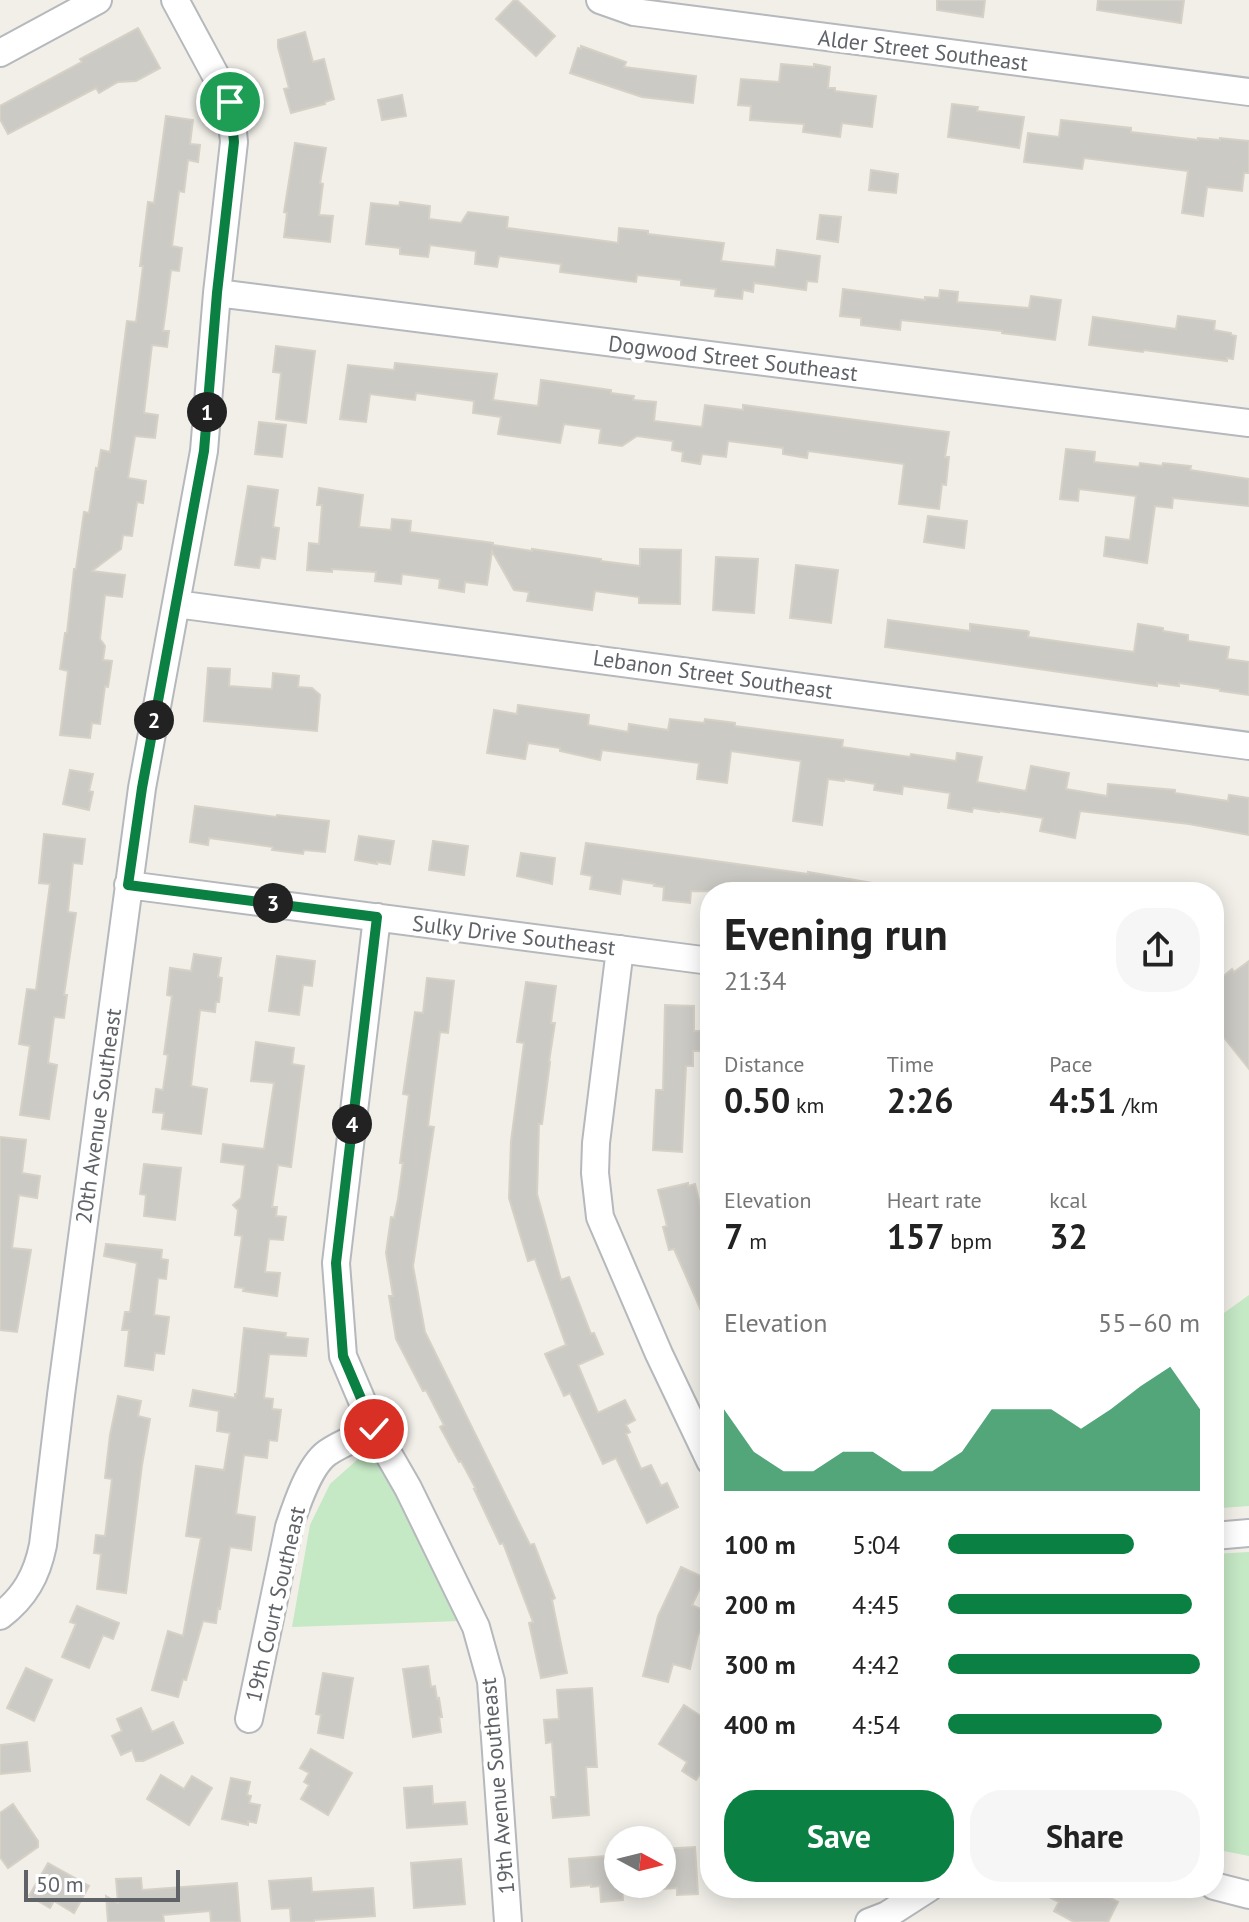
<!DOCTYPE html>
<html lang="en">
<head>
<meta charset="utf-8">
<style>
	body { margin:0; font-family:"PT Sans",sans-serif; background:#f6f6f6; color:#222; height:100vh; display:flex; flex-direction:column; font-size:30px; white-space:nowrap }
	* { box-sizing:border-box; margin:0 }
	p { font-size:26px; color:#767676 }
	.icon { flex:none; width:44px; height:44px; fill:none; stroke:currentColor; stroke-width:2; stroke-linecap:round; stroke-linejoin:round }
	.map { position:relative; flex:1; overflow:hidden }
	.details { position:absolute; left:700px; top:882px; width:524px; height:1016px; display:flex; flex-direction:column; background:#fff; border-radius:32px; box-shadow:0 4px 20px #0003 }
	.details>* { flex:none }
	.needle { width:52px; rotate:97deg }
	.tools { position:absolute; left:604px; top:1826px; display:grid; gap:16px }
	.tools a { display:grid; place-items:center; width:72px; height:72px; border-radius:50%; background:#fff; box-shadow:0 4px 20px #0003; font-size:40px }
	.scale { position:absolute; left:24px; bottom:20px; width:156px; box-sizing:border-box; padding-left:8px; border:4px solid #5f6368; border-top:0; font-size:22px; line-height:28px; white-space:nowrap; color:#5f6368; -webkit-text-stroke:6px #fff; paint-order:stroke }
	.pin { position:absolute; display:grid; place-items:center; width:68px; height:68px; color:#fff; margin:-34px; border:4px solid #fff; border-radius:50%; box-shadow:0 2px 8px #0007 }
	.km { position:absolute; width:40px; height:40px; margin:-20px; border-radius:50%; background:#222; color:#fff; font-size:22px; line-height:40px; text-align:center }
	.round { display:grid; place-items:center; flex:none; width:84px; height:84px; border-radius:32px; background:#f6f6f6 }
	.headline { display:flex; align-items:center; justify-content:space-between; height:136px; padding:0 24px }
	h1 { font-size:44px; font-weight:700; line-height:60px }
	.figures { display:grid; grid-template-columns:repeat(3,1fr); gap:12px; height:136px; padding:8px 24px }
	.figures div { display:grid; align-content:center }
	.figures b { font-size:34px; font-weight:700 }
	.figures small { font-size:22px; font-weight:400 }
	.figures p { font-size:22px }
	.chart { height:224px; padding:16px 24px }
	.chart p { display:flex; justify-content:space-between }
	.chart svg { width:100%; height:144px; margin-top:8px; fill:#0b8043; opacity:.7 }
	.cta { display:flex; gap:16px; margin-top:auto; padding:16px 24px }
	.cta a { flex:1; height:92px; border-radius:32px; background:#0b8043; color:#fff; font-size:32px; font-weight:700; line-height:92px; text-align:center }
	.cta a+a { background:#f6f6f6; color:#222 }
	ul { padding:0 24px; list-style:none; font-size:26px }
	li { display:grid; grid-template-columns:128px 96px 1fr; align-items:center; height:60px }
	li i { height:20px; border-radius:10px; background:#0b8043 }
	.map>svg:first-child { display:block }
	.green { fill:#c5e8c5 }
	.building { fill:#cccac5; stroke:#d6d1c6; stroke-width:2 }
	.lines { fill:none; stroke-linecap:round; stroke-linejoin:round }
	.minor-casing { stroke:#b5b8bc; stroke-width:30 }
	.minor { stroke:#fff; stroke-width:26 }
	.route-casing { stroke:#fff; stroke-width:16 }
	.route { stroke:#0b8043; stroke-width:10 }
	.labels { text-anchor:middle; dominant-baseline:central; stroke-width:8; stroke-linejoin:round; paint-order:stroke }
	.street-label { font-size:22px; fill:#5f6368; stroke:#fff }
</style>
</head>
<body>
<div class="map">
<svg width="1249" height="1922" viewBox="0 0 1249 1922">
	<rect width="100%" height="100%" fill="#f1efe8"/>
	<path class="green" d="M 1249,1295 L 1249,1506 L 1221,1508 L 1217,1318 Z
		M 381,1457 L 459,1621 L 292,1627 L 310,1525 L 330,1484 L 358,1459 Z
		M 1249,1552 L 1249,1856 L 1214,1849 L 1214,1554 Z"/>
	<path class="building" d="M 514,0 L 517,0 L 555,36 L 536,56 L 496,19 Z
		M 937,0 L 985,0 L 983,17 L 937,10 Z
		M 1098,0 L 1184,0 L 1181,23 L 1097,10 Z
		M 138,28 L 160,68 L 136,81 L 118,82 L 99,93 L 96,88 L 8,134 L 0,119 L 0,106 L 82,62 L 80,59 Z
		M 305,32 L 313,62 L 324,59 L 334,99 L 325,102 L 325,104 L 291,113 L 284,89 L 289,88 L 278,47 L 278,40 Z
		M 581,46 L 626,62 L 624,67 L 696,76 L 693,103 L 642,97 L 570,73 L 578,48 L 581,49 Z
		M 781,64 L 814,67 L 814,64 L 830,67 L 828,88 L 835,88 L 835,91 L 876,96 L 872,127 L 842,123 L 840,137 L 803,132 L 804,124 L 750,120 L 751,106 L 738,105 L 741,79 L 779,82 Z
		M 402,95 L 406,116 L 382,120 L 378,100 Z
		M 952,104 L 978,107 L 977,111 L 1024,117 L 1019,148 L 948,137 Z
		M 166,116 L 193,120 L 190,144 L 200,145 L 198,162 L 188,160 L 184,192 L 179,191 L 172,246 L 182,248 L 179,271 L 171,270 L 163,331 L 169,331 L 167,347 L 152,345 L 144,413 L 158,415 L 155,438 L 135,436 L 128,478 L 146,481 L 143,503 L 137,502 L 132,536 L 123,535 L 121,549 L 92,571 L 125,575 L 122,597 L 105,595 L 100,639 L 105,646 L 103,660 L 112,661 L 108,687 L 105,686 L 100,724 L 92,723 L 90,738 L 60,735 L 68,671 L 60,669 L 65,633 L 67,633 L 74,569 L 76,569 L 84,512 L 89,513 L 96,468 L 98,469 L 101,450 L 110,452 L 127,321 L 136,322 L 143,266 L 140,266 L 148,202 L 154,203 Z
		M 1061,120 L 1131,128 L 1131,132 L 1198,140 L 1198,138 L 1220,140 L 1220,138 L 1249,141 L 1249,173 L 1244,173 L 1242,191 L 1207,187 L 1203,216 L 1182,213 L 1188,171 L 1084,158 L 1082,169 L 1024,162 L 1028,133 L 1059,137 Z
		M 295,143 L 326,148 L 320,183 L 323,184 L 319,215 L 333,216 L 330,242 L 284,237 L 287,213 L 284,212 Z
		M 871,170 L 898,174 L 896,193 L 869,190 Z
		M 400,202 L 430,206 L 429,219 L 461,223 L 468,212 L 508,217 L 507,228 L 612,242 L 618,243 L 619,228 L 648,231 L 648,234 L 724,243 L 721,261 L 775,267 L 777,250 L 820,256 L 817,282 L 807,281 L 806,290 L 754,283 L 753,292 L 743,290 L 742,299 L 715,296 L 716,289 L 681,285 L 681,280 L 637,275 L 636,282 L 560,272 L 561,264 L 499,256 L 497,267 L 475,264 L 476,251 L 430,245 L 428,257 L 400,254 L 400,248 L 366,244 L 371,203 L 399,206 Z
		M 820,215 L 841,217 L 838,242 L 817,239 Z
		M 843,289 L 925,300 L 925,297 L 939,298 L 940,290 L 958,292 L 957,302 L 1029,308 L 1031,296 L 1061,300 L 1055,340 L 1002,333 L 1002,331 L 901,320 L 900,330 L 861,325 L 861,318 L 840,316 Z
		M 1178,316 L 1215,321 L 1214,330 L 1231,333 L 1231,335 L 1236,336 L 1233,359 L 1227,358 L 1227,361 L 1144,350 L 1143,352 L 1089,345 L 1093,317 L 1176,329 Z
		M 276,346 L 315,351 L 306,423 L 276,419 L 281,373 L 273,372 Z
		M 395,363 L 497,374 L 493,400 L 538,406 L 541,380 L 611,390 L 611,393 L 634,396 L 633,400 L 656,402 L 654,421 L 702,427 L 705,405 L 743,410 L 743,405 L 949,432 L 945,457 L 949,457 L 946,485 L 942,484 L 939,509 L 899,504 L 904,464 L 808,451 L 807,458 L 783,454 L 783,448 L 728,441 L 726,457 L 702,454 L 700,464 L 682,461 L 683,452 L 672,450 L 673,441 L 637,436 L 622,446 L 599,443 L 601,429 L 564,424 L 560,443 L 498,434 L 501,417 L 473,413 L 474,401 L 416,393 L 415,400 L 370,394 L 366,422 L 340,419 L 348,365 L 394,370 Z
		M 259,422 L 286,425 L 282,457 L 255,454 Z
		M 1066,449 L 1095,452 L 1094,462 L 1139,467 L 1140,463 L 1162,466 L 1163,463 L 1191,466 L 1190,470 L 1249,479 L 1249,506 L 1173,498 L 1172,508 L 1155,506 L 1147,563 L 1104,556 L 1106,537 L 1130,540 L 1136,496 L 1079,489 L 1078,501 L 1060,499 Z
		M 248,486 L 278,490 L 273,527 L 279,528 L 275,559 L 261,557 L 259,568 L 235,565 Z
		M 319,488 L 363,495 L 359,527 L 391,530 L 392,519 L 411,521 L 410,532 L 493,543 L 493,545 L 532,551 L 532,549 L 601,559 L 601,561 L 640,566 L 640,549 L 681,550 L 680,604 L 639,603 L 639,597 L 595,591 L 592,610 L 527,601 L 529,592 L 514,590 L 492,551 L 487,585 L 465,582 L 464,592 L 439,588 L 440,579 L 402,574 L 401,584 L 375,581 L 376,572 L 332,569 L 332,572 L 307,570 L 309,543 L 319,544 L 322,505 L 317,505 Z
		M 928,516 L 967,521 L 964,548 L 924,542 Z
		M 716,557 L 758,559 L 754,613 L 713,610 Z
		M 796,565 L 838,570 L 831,623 L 790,618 Z
		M 888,620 L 970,631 L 970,624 L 1027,631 L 1029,632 L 1028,637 L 1134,652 L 1138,624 L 1163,628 L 1163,631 L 1188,635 L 1188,641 L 1229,647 L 1227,659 L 1249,662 L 1249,695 L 1220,691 L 1220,689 L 1179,683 L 1179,686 L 1157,683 L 1157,686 L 885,647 Z
		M 208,668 L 230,669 L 229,686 L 272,689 L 273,673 L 299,676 L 298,687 L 312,688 L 320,695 L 317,731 L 204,721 Z
		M 518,705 L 589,715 L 588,725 L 628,732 L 629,724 L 668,730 L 670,719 L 704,723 L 705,719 L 735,723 L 735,726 L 843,740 L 842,747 L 910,757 L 911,754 L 956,761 L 957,753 L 982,757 L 977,782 L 1026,791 L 1031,766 L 1069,773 L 1066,789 L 1107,796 L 1108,784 L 1175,790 L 1175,793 L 1228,801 L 1229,795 L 1249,798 L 1249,835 L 1189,824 L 1080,811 L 1075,838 L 1040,831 L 1043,818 L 999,811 L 999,812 L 973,808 L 972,812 L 948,808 L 950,793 L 903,786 L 902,794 L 874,790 L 875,784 L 844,779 L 844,781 L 828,779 L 822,825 L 793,821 L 801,761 L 731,751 L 727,783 L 697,779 L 699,763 L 602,750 L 600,760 L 560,751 L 560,748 L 528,743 L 525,759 L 487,753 L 494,710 L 517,714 Z
		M 70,770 L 93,774 L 89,791 L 93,792 L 89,810 L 63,804 Z
		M 195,806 L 276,817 L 277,815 L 329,821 L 325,852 L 304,850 L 303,854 L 272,850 L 273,847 L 209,838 L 208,845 L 190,842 Z
		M 44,834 L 85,839 L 82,864 L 73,863 L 68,912 L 76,913 L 64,995 L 67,995 L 64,1018 L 54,1017 L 48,1063 L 57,1065 L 49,1119 L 20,1115 L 30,1046 L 19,1044 L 27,989 L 36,990 L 50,884 L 39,883 Z
		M 359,836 L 394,841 L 390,864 L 377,862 L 377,864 L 355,860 Z
		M 433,841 L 468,846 L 464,875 L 429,870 Z
		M 586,843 L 808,874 L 808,872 L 873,883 L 872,892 L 691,891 L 690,903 L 663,900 L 664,887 L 654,886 L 655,884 L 622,879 L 620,894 L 590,889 L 592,876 L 581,874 Z
		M 521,853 L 555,858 L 552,884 L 517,876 Z
		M 194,954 L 221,958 L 218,977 L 222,978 L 219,1002 L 216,1002 L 215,1012 L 200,1010 L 191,1086 L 207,1089 L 201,1134 L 162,1129 L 164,1113 L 153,1112 L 156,1089 L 163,1090 L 168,1055 L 164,1054 L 172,996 L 167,995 L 170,968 L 191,971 Z
		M 277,956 L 315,961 L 312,986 L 303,985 L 299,1015 L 269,1011 Z
		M 1249,961 L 1249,1069 L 1221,1034 L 1214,1039 L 1214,984 L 1232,969 L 1234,972 Z
		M 427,978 L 454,981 L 448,1033 L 440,1032 L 428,1126 L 434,1127 L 413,1266 L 425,1332 L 530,1545 L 534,1544 L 555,1598 L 552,1600 L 567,1673 L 541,1678 L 529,1623 L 533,1622 L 503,1543 L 500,1544 L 474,1489 L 476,1489 L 461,1461 L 459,1462 L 440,1427 L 444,1425 L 426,1390 L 423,1391 L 396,1339 L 389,1296 L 393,1296 L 386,1253 L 391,1217 L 394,1218 L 398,1199 L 403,1163 L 400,1163 L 409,1095 L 403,1094 L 415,1012 L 423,1013 Z
		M 526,982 L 556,986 L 551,1023 L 555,1023 L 549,1062 L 550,1062 L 542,1124 L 539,1124 L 537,1194 L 561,1280 L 569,1277 L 591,1334 L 594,1333 L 603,1354 L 578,1365 L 598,1413 L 625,1400 L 635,1420 L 626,1425 L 630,1432 L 626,1434 L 641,1469 L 651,1465 L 661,1486 L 667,1483 L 678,1507 L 647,1523 L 616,1458 L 603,1464 L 570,1393 L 564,1396 L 545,1354 L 566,1345 L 535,1259 L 528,1261 L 509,1198 L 511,1141 L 524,1043 L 517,1042 Z
		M 665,1005 L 694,1006 L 694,1031 L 702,1031 L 702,1051 L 693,1051 L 693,1066 L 686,1066 L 682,1152 L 653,1150 L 656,1090 L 663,1090 Z
		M 256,1042 L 294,1048 L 292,1064 L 304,1066 L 291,1167 L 278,1165 L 272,1207 L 277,1207 L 276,1216 L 286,1217 L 283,1240 L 269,1239 L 265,1272 L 280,1273 L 277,1296 L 243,1291 L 244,1288 L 235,1287 L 242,1236 L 235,1235 L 238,1210 L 233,1205 L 241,1198 L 245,1165 L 221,1162 L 223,1144 L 264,1149 L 274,1083 L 251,1081 Z
		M 0,1137 L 26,1140 L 22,1173 L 40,1176 L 37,1198 L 19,1195 L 12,1248 L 31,1250 L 17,1332 L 0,1330 Z
		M 144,1164 L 181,1168 L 175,1220 L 144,1216 L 146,1195 L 140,1194 Z
		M 688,1183 L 688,1186 L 695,1184 L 710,1244 L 710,1331 L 674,1249 L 669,1250 L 663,1227 L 667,1226 L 658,1190 Z
		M 106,1244 L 162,1250 L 161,1259 L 168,1260 L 166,1279 L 158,1278 L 154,1315 L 169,1317 L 164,1354 L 155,1353 L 153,1370 L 125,1366 L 129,1330 L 122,1330 L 125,1312 L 130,1312 L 137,1263 L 104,1256 Z
		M 244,1328 L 286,1333 L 285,1337 L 308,1339 L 306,1356 L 269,1354 L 264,1398 L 273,1399 L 272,1409 L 281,1410 L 277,1441 L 269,1440 L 267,1458 L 244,1455 L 236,1514 L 255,1517 L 251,1550 L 230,1547 L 220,1609 L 218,1608 L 216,1623 L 203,1621 L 186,1680 L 183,1679 L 178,1697 L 152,1690 L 168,1631 L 183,1636 L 201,1538 L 186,1536 L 196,1466 L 224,1470 L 230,1433 L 217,1431 L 219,1411 L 190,1406 L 193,1390 L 235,1398 L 235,1394 L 237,1394 Z
		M 118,1396 L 141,1401 L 138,1416 L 150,1419 L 142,1465 L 126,1593 L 97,1589 L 101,1554 L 94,1553 L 96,1535 L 105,1536 L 112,1479 L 105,1478 L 110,1435 Z
		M 681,1567 L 705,1578 L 692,1605 L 709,1613 L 698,1635 L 690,1669 L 673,1664 L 668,1682 L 643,1676 L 658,1616 Z
		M 77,1606 L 119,1623 L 113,1639 L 103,1635 L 89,1668 L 62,1657 L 76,1624 L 70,1622 Z
		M 428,1666 L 431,1687 L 435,1686 L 437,1699 L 439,1698 L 442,1717 L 439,1717 L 441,1732 L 413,1737 L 403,1669 Z
		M 26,1668 L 52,1680 L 34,1721 L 7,1708 Z
		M 323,1673 L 353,1678 L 343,1738 L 318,1733 L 321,1715 L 316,1714 Z
		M 592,1688 L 597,1767 L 586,1767 L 589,1815 L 553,1818 L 551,1797 L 556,1797 L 552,1742 L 546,1743 L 544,1720 L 559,1719 L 557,1690 Z
		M 684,1705 L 710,1722 L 710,1759 L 696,1780 L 682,1771 L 687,1762 L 659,1744 Z
		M 141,1708 L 152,1732 L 173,1722 L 183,1743 L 143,1761 L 136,1761 L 132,1750 L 121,1755 L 112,1736 L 122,1731 L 117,1719 Z
		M 27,1742 L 30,1771 L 0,1774 L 0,1745 Z
		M 311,1749 L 352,1773 L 328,1815 L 301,1799 L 309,1785 L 304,1782 L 309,1773 L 300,1768 Z
		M 161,1775 L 184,1789 L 192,1776 L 212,1788 L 189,1825 L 147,1799 Z
		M 231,1778 L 250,1782 L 247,1795 L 251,1796 L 249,1803 L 260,1805 L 256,1823 L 248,1821 L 248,1825 L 222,1819 Z
		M 432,1786 L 433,1804 L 465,1802 L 467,1824 L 407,1828 L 404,1788 Z
		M 13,1804 L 38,1841 L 38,1847 L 8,1868 L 0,1857 L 0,1813 Z
		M 695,1847 L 698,1894 L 677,1895 L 677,1888 L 662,1889 L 662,1849 Z
		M 618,1855 L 618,1884 L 622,1884 L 623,1900 L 601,1902 L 600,1886 L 591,1887 L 591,1885 L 571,1887 L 569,1859 Z
		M 461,1859 L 465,1904 L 414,1908 L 411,1863 Z
		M 48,1863 L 89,1886 L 74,1913 L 54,1901 L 50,1908 L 29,1896 Z
		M 141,1878 L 142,1890 L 237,1883 L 240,1922 L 211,1922 L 210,1911 L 163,1915 L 164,1922 L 108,1922 L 106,1896 L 118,1903 L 116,1879 Z
		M 311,1878 L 312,1892 L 373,1888 L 375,1916 L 314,1920 L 314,1922 L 291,1922 L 290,1908 L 272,1909 L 269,1881 Z
		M 1032,1888 L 1092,1888 L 1118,1902 L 1108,1922 L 1074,1922 L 1054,1911 L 1059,1902 Z"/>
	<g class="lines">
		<g class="minor-casing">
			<path id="minor" d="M 600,0 L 634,12 L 1249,92
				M 0,53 L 98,0
				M 217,293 L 1249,423
				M 176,604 L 1249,746
				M 128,885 L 710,961
				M 377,917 L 336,1263 L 343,1356 L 374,1429 L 408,1488 L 476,1627 L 491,1681 L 508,1922
				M 620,949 L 596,1143 L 595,1173 L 600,1217 L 659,1354 L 710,1461
				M 1214,1536 L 1249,1533
				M 0,1616 C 25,1597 37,1575 43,1545 L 61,1395 L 142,788 L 204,451 L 217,293 L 234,142 L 230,102 L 175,0
				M 249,1719 L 289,1527 C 296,1506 309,1466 327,1453 C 341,1443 359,1437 374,1429
				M 1214,1886 L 1249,1895
				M 869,1922 L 887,1915 L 929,1888"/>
		</g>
		<use href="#minor" class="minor"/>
	</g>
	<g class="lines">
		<g class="route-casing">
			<path id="route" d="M 230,102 L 234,142 L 217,293 L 204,451 L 142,788 L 128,885 L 377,917 L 336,1263 L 343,1356 L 374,1429"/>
		</g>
		<use href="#route" class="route"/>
	</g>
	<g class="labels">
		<g class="street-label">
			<text transform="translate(923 50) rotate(7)">Alder Street Southeast</text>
			<text transform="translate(733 358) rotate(7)">Dogwood Street Southeast</text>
			<text transform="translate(713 674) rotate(8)">Lebanon Street Southeast</text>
			<text transform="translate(514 935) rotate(7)">Sulky Drive Southeast</text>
			<text transform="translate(98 1116) rotate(-82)">20th Avenue Southeast</text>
			<text transform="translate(275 1604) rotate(-77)">19th Court Southeast</text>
			<text transform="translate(497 1786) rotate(-95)">19th Avenue Southeast</text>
		</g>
	</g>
</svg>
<div class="tools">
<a><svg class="needle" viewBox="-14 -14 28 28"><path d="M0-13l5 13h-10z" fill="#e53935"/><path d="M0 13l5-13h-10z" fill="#767676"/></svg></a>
</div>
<div class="scale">50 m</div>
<div class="pin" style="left:230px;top:102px;background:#1e9e55"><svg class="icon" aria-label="arrive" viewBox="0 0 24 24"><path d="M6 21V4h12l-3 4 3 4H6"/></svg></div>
<div class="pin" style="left:374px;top:1429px;background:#d93025"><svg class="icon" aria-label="check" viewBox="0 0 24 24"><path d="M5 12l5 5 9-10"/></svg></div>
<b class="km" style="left:207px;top:412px">1</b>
<b class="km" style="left:154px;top:720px">2</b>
<b class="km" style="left:273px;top:903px">3</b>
<b class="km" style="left:352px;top:1124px">4</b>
<section class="details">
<div class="headline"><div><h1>Evening run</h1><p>21:34</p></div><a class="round"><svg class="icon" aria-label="share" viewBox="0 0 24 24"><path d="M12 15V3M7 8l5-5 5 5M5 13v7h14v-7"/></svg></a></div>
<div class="figures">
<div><p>Distance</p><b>0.50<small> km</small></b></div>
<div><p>Time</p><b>2:26</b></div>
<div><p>Pace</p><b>4:51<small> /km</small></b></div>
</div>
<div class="figures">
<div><p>Elevation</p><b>7<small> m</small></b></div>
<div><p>Heart rate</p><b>157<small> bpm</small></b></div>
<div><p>kcal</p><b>32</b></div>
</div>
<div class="chart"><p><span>Elevation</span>55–60 m</p>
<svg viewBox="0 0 160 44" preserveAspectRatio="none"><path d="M0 44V19L10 32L20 38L30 38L40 32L50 32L60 38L70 38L80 32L90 19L100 19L110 19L120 25L130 19L140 12L150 6L160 19V44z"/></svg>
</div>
<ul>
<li><b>100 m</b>5:04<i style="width:74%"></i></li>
<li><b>200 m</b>4:45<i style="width:97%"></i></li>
<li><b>300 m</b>4:42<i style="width:100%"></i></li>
<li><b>400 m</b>4:54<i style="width:85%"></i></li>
</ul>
<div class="cta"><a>Save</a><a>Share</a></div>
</section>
</div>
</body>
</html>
